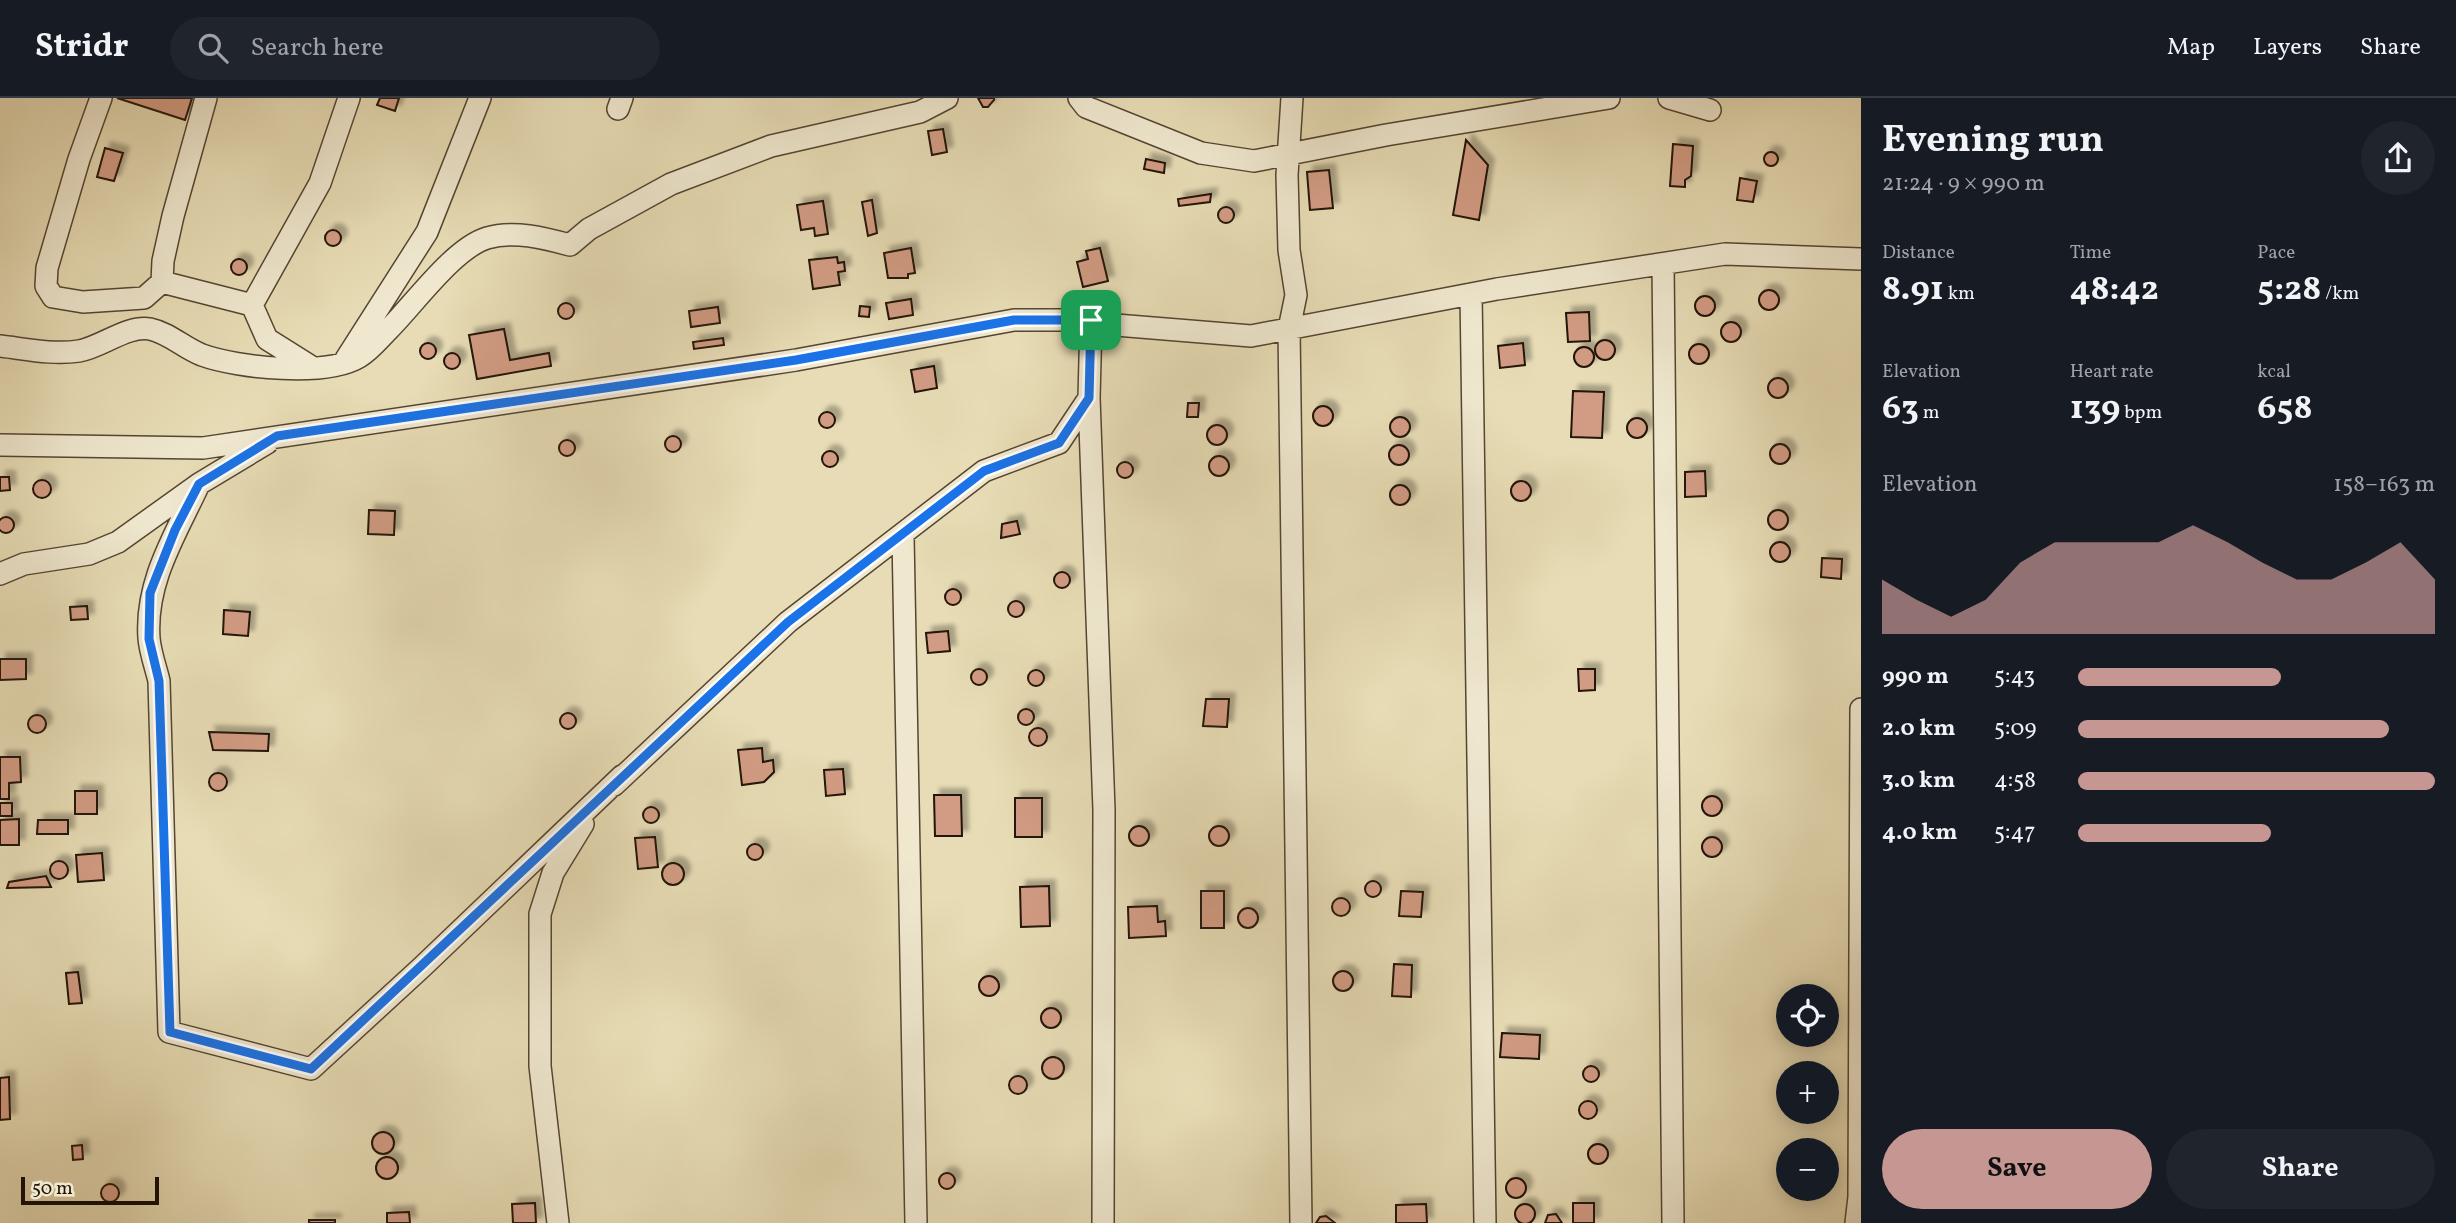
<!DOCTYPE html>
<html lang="en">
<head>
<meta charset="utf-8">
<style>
	body { margin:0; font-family:Vollkorn,serif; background:#20242c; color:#f1f3f6; height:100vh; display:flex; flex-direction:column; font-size:26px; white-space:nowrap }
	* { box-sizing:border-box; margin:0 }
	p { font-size:23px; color:#9ea1a6 }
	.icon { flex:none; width:38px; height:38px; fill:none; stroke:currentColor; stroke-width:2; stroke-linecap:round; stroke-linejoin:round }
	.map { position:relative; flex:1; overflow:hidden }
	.drawer { display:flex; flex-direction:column; background:#171b24; width:595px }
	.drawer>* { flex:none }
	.controls { position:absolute; left:1776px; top:886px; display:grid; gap:14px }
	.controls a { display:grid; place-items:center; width:63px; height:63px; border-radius:50%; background:#171b24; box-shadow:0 4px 18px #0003; font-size:35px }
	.scale { position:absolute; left:21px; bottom:18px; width:138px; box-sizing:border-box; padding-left:7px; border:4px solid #241307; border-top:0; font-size:19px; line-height:24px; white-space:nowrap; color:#241307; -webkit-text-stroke:5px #efe8cf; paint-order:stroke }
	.pin { position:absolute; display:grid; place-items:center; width:60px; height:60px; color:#fff; margin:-30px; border-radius:14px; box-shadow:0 4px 10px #0006 }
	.round { display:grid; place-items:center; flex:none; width:74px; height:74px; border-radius:37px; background:#20242c }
	.headline { display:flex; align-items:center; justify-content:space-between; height:119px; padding:0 21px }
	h1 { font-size:38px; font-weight:700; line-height:52px }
	.stats { display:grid; grid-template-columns:repeat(3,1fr); gap:10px; height:119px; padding:7px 21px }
	.stats div { display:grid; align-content:center }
	.stats b { font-size:35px; font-weight:700 }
	.stats small { font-size:19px; font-weight:400 }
	.stats p { font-size:19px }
	.chart { height:196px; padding:14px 21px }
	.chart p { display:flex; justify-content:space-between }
	.chart svg { width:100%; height:126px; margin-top:7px; fill:#c59692; opacity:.7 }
	.primary-button { display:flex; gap:14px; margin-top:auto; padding:14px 21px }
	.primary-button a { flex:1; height:80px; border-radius:42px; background:#c59692; color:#111; font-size:28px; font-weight:700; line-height:80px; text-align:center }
	.primary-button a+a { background:#20242c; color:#f1f3f6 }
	ul { padding:0 21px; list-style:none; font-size:23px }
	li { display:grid; grid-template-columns:112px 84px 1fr; align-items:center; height:52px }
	li i { height:18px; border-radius:9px; background:#c59692 }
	header { display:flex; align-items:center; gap:42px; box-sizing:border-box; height:98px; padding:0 35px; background:#171b24; border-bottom:2px solid #363941 }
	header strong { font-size:33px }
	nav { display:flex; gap:38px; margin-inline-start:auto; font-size:24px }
	.search { width:490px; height:63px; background:#20242c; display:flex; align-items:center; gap:18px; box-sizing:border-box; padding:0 24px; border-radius:38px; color:#9ea1a6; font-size:26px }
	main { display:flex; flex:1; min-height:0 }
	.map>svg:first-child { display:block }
	.building { fill:#d29c84; stroke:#241307; stroke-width:2; filter:url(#shadow) }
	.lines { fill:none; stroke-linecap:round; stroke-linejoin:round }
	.minor-casing { stroke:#554532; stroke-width:24 }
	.minor { stroke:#efe8cf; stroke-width:21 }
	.route-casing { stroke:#fff; stroke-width:14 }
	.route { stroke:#1a73e8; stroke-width:9 }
</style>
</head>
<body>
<header>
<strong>Stridr</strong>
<div class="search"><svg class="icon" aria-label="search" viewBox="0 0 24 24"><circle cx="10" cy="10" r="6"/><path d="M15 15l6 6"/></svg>Search here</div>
<nav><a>Map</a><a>Layers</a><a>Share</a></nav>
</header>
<main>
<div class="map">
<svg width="1861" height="1125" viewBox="0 0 1861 1125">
	<defs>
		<filter id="shadow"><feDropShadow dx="6" dy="-6" stdDeviation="2" flood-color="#0004"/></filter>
	</defs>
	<rect width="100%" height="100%" fill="#e7dcb5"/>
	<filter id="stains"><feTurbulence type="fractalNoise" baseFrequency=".00286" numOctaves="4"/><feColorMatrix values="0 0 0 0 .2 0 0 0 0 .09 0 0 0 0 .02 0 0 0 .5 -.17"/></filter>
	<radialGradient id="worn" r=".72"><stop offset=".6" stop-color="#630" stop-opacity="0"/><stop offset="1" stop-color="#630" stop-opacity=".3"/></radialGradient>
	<path class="building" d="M 117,0 L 192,0 L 185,22 Z
		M 380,0 L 399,0 L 395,13 L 377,7 Z
		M 978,0 L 994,0 L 994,2 L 988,9 L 983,9 Z
		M 943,31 L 947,54 L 932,57 L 928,33 Z
		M 1466,42 L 1488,67 L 1479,122 L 1453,117 Z
		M 1673,46 L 1693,48 L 1691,78 L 1685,82 L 1685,89 L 1670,88 Z
		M 105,50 L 123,55 L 114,83 L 97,79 Z
		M1764 61a7 7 0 1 1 14 0a7 7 0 1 1-14 0Z
		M 1146,61 L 1165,65 L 1164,75 L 1144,71 Z
		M 1329,72 L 1333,110 L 1310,112 L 1307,74 Z
		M 1740,80 L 1757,83 L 1753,104 L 1737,102 Z
		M 1211,96 L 1210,104 L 1179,108 L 1178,101 Z
		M 872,102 L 877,135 L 868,138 L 862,104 Z
		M 823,103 L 828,136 L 815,138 L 814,130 L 801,132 L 797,107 Z
		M1218 117a8 8 0 1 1 16 0a8 8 0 1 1-16 0Z
		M325 140a8 8 0 1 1 16 0a8 8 0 1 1-16 0Z
		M 911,150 L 915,175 L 908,176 L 908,180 L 888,180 L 884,155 Z
		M 1100,150 L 1108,183 L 1083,189 L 1077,164 L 1088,161 L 1086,153 Z
		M 837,159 L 838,165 L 844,164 L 845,173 L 838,174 L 840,187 L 813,191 L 809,162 Z
		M231 169a8 8 0 1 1 16 0a8 8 0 1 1-16 0Z
		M1759 202a10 10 0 1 1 20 0a10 10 0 1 1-20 0Z
		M1695 208a10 10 0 1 1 20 0a10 10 0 1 1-20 0Z
		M 911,201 L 913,217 L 889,221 L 886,205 Z
		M558 213a8 8 0 1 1 16 0a8 8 0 1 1-16 0Z
		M 860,208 L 870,209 L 869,219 L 859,218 Z
		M 718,209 L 720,225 L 691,229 L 689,213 Z
		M 1589,214 L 1590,243 L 1568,244 L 1566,215 Z
		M1721 234a10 10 0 1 1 20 0a10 10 0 1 1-20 0Z
		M 504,231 L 510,262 L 549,255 L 551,268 L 477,281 L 469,237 Z
		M 723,240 L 724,247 L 694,251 L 693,244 Z
		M1595 252a10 10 0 1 1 20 0a10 10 0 1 1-20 0Z
		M 1523,245 L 1525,267 L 1500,270 L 1498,248 Z
		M420 253a8 8 0 1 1 16 0a8 8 0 1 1-16 0Z
		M1689 256a10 10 0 1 1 20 0a10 10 0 1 1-20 0Z
		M1574 259a10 10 0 1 1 20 0a10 10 0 1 1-20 0Z
		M444 263a8 8 0 1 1 16 0a8 8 0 1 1-16 0Z
		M 934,268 L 937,290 L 915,294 L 911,272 Z
		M1768 290a10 10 0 1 1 20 0a10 10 0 1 1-20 0Z
		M 1573,293 L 1604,294 L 1602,340 L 1571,339 Z
		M 1188,305 L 1199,305 L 1198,319 L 1187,319 Z
		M1313 318a10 10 0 1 1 20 0a10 10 0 1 1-20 0Z
		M819 322a8 8 0 1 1 16 0a8 8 0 1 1-16 0Z
		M1390 329a10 10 0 1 1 20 0a10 10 0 1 1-20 0Z
		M1627 330a10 10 0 1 1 20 0a10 10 0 1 1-20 0Z
		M1207 337a10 10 0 1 1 20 0a10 10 0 1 1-20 0Z
		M665 346a8 8 0 1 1 16 0a8 8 0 1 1-16 0Z
		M559 350a8 8 0 1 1 16 0a8 8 0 1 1-16 0Z
		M1770 356a10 10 0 1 1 20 0a10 10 0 1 1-20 0Z
		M1389 357a10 10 0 1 1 20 0a10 10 0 1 1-20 0Z
		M822 361a8 8 0 1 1 16 0a8 8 0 1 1-16 0Z
		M1209 368a10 10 0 1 1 20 0a10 10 0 1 1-20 0Z
		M1117 372a8 8 0 1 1 16 0a8 8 0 1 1-16 0Z
		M 1705,373 L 1706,398 L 1685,399 L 1685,374 Z
		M 0,379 L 9,379 L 10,392 L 0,393 Z
		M33 391a9 9 0 1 1 18 0a9 9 0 1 1-18 0Z
		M1511 393a10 10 0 1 1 20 0a10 10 0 1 1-20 0Z
		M1390 397a10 10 0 1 1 20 0a10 10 0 1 1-20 0Z
		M 369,412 L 395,413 L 394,437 L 368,436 Z
		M1768 422a10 10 0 1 1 20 0a10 10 0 1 1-20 0Z
		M-2 427a8 8 0 1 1 16 0a8 8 0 1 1-16 0Z
		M 1017,423 L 1020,436 L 1001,440 L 1002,426 Z
		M1770 454a10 10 0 1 1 20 0a10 10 0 1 1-20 0Z
		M 1822,460 L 1842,461 L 1841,481 L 1821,479 Z
		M1054 482a8 8 0 1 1 16 0a8 8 0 1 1-16 0Z
		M945 499a8 8 0 1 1 16 0a8 8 0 1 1-16 0Z
		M1008 511a8 8 0 1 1 16 0a8 8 0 1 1-16 0Z
		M 87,508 L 88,521 L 71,522 L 70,509 Z
		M 224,512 L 250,514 L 248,538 L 223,536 Z
		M 948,533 L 950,553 L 928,555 L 926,535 Z
		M 0,561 L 26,561 L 26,581 L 0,582 Z
		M 1578,571 L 1595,571 L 1595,592 L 1579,593 Z
		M971 579a8 8 0 1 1 16 0a8 8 0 1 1-16 0Z
		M1028 580a8 8 0 1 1 16 0a8 8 0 1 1-16 0Z
		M 1206,601 L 1229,601 L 1227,629 L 1203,628 Z
		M1018 619a8 8 0 1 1 16 0a8 8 0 1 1-16 0Z
		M560 623a8 8 0 1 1 16 0a8 8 0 1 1-16 0Z
		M28 626a9 9 0 1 1 18 0a9 9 0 1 1-18 0Z
		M1029 639a9 9 0 1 1 18 0a9 9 0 1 1-18 0Z
		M 209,634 L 269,636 L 268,653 L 213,652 Z
		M 762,650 L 763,664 L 773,662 L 774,674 L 764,684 L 742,687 L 738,652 Z
		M 0,659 L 20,659 L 21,684 L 9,685 L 9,701 L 0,701 Z
		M 843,671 L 845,696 L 826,698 L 824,672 Z
		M209 684a9 9 0 1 1 18 0a9 9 0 1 1-18 0Z
		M 75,693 L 97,693 L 97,716 L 75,716 Z
		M 934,697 L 961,697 L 962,738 L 935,738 Z
		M1702 708a10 10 0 1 1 20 0a10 10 0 1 1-20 0Z
		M 1015,700 L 1042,700 L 1042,739 L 1015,739 Z
		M 0,705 L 12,705 L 12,718 L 0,718 Z
		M643 717a8 8 0 1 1 16 0a8 8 0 1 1-16 0Z
		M 19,721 L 19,747 L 0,747 L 0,722 Z
		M 38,722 L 68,722 L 68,736 L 37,736 Z
		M1209 738a10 10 0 1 1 20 0a10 10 0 1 1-20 0Z
		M1129 738a10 10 0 1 1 20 0a10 10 0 1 1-20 0Z
		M 655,739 L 658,769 L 638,771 L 635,740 Z
		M1702 749a10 10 0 1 1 20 0a10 10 0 1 1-20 0Z
		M747 754a8 8 0 1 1 16 0a8 8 0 1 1-16 0Z
		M 102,755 L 104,782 L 78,784 L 76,757 Z
		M50 772a9 9 0 1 1 18 0a9 9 0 1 1-18 0Z
		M662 776a11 11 0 1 1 22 0a11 11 0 1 1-22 0Z
		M 46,778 L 51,789 L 7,790 L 9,784 Z
		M1365 791a8 8 0 1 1 16 0a8 8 0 1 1-16 0Z
		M 1049,788 L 1050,828 L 1021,829 L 1020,789 Z
		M 1201,793 L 1224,793 L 1224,830 L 1201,830 Z
		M 1401,793 L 1423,794 L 1421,819 L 1399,818 Z
		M1332 809a9 9 0 1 1 18 0a9 9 0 1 1-18 0Z
		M 1157,808 L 1158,824 L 1165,823 L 1166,838 L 1129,840 L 1128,809 Z
		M1238 820a10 10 0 1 1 20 0a10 10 0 1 1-20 0Z
		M 1394,866 L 1412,867 L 1411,899 L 1392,898 Z
		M1333 883a10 10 0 1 1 20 0a10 10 0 1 1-20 0Z
		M 78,874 L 82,905 L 69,906 L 66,875 Z
		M979 888a10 10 0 1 1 20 0a10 10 0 1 1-20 0Z
		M1041 920a10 10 0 1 1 20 0a10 10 0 1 1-20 0Z
		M 1502,935 L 1540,937 L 1539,961 L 1500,959 Z
		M1042 970a11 11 0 1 1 22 0a11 11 0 1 1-22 0Z
		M1583 976a8 8 0 1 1 16 0a8 8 0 1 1-16 0Z
		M1009 987a9 9 0 1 1 18 0a9 9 0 1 1-18 0Z
		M 9,979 L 10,1021 L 0,1022 L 0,980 Z
		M1579 1012a9 9 0 1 1 18 0a9 9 0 1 1-18 0Z
		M372 1045a11 11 0 1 1 22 0a11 11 0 1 1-22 0Z
		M1588 1056a10 10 0 1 1 20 0a10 10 0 1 1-20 0Z
		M 82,1047 L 83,1061 L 73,1062 L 72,1048 Z
		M376 1070a11 11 0 1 1 22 0a11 11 0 1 1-22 0Z
		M939 1083a8 8 0 1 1 16 0a8 8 0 1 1-16 0Z
		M1506 1090a10 10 0 1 1 20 0a10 10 0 1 1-20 0Z
		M101 1095a9 9 0 1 1 18 0a9 9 0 1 1-18 0Z
		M 535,1105 L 536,1125 L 513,1125 L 512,1106 Z
		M 1573,1105 L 1594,1105 L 1594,1125 L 1573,1125 Z
		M 1426,1106 L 1427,1125 L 1396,1125 L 1396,1107 Z
		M1515 1116a10 10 0 1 1 20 0a10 10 0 1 1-20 0Z
		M 409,1114 L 410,1125 L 387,1125 L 387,1115 Z
		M 1556,1116 L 1562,1125 L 1545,1125 L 1548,1117 Z
		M 1326,1118 L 1335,1125 L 1316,1125 L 1320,1119 Z
		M 309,1122 L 335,1122 L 335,1125 L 309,1125 Z"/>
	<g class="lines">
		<g class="minor-casing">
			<path id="minor" d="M 101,0 L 79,61 L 47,170 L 46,188 L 53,199 L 83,204 L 144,200 L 162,184 L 252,207 L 267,241 L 310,268
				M 1079,0 L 1086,9 L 1201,55 L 1254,63 L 1386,37 L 1609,0
				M 1292,0 L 1287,77 L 1289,152 L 1296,197 L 1289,231 L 1301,1125
				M 1669,0 L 1710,12
				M 618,11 L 622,0
				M 1663,166 L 1673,1125
				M 162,184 L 163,163 L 173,118 L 206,0
				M 1471,196 L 1485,1125
				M 252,207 L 320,85 L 349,0
				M 1091,222 L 1089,300 L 1104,712 L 1103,1125
				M 0,248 C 26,251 53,257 79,253 C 102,249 127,227 150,231 C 169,235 184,250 202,257 C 238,270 326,279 359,259 C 371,252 380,240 390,230 C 414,206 454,150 487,140 C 514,132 544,140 570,147 L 589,131 L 671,86 L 771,48 L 920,14 L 947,0
				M 346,261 L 427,134 L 480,0
				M 0,347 L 203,350 L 796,262 L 1014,222 L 1091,222 L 1116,227 L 1251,238 L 1497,191 L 1725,156 L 1861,161
				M 199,386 C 176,436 145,483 149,540 C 150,554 156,570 159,583 L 169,934 L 311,971 L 421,870 L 622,678
				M 903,438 L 916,1125
				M 0,476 L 24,466 L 89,456 L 118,444 L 199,386 L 267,345
				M 614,687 L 788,524 L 984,373 L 1059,345 L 1089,300
				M 558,1125 L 540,968 L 540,816 L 553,775 L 583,726
				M 1856,1125 L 1859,1099 L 1861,611"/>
		</g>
		<use href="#minor" class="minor"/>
	</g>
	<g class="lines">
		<g class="route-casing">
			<path id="route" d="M 1014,222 L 1091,222 L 1089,300 L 1059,345 L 984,373 L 788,524 L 311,971 L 170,934 L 159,583 L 149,541 L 150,495 L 175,432 L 199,386 L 277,338 L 796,262 Z"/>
		</g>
		<use href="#route" class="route"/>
	</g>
	<rect width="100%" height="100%" filter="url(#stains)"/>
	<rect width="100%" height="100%" fill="url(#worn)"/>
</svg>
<div class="controls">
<a><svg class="icon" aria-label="locate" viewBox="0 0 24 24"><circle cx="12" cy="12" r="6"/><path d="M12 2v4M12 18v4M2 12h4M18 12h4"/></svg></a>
<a>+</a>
<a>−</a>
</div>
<div class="scale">50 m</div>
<div class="pin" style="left:1091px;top:222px;background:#1e9e55"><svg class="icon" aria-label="arrive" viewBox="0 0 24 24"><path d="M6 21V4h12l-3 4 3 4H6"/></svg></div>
</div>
<section class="drawer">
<div class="headline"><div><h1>Evening run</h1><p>21:24 · 9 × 990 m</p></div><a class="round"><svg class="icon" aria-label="share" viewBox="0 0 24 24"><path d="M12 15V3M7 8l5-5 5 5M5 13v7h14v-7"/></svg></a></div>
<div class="stats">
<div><p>Distance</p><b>8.91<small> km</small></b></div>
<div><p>Time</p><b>48:42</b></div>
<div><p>Pace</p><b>5:28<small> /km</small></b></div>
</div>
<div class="stats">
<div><p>Elevation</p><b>63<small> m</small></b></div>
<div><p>Heart rate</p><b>139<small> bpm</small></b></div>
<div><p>kcal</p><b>658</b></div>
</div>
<div class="chart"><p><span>Elevation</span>158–163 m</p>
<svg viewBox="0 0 160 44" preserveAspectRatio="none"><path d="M0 44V25L10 32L20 38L30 32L40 19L50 12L60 12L70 12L80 12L90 6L100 12L110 19L120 25L130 25L140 19L150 12L160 25V44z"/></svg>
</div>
<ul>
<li><b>990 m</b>5:43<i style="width:57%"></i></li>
<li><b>2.0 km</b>5:09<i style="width:87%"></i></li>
<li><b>3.0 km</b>4:58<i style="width:100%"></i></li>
<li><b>4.0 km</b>5:47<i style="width:54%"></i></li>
</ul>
<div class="primary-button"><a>Save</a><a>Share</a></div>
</section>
</main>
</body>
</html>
